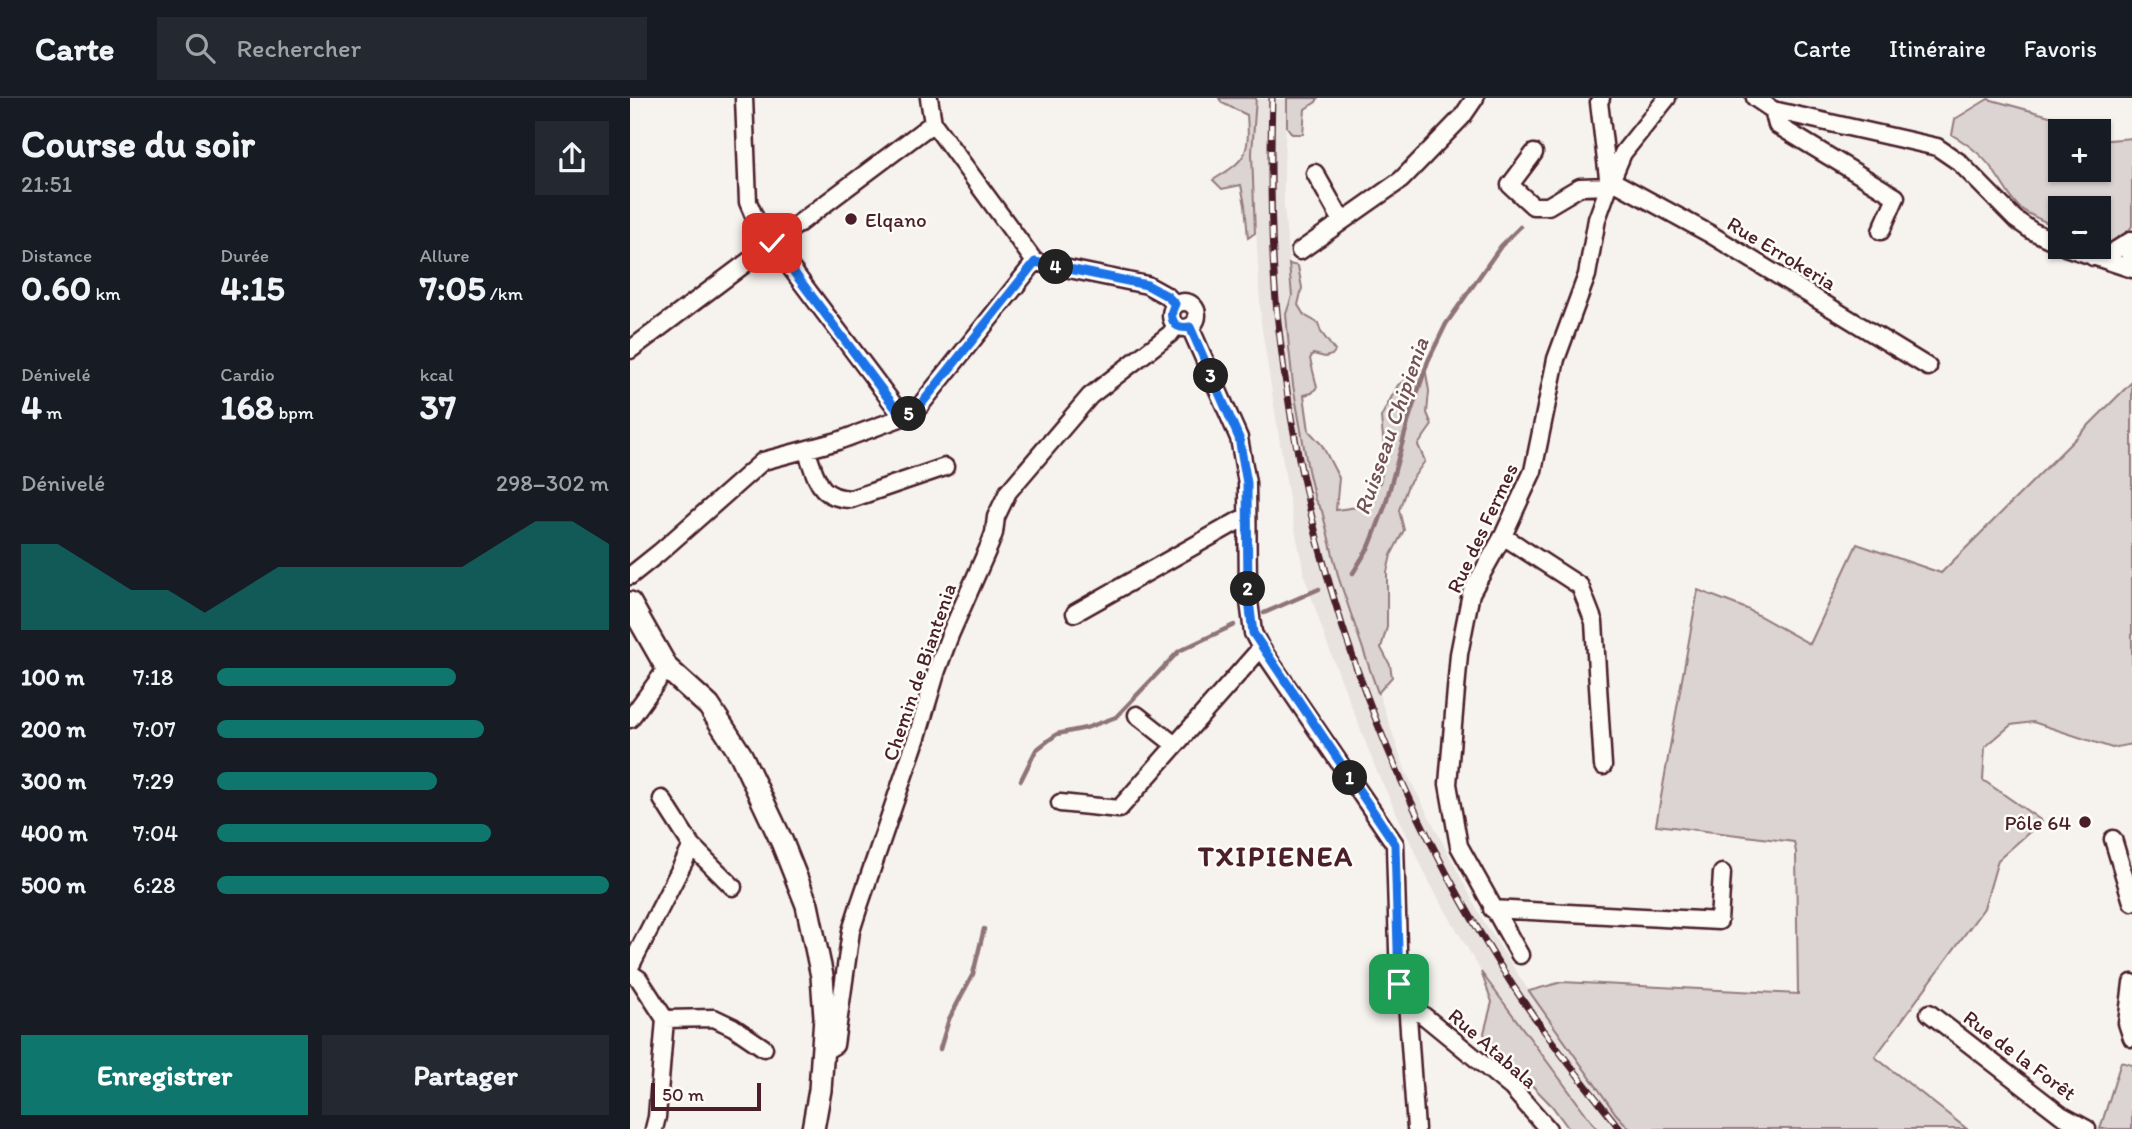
<!DOCTYPE html>
<html lang="fr">
<head>
<meta charset="utf-8">
<style>
	body { margin:0; font-family:Itim,sans-serif; background:#242831; color:#f1f3f6; height:100vh; display:flex; flex-direction:column; font-size:26px; white-space:nowrap }
	* { box-sizing:border-box; margin:0 }
	p { font-size:23px; color:#9ea1a6 }
	.icon { flex:none; width:38px; height:38px; fill:none; stroke:currentColor; stroke-width:2; stroke-linecap:round; stroke-linejoin:round }
	.map { position:relative; flex:1; overflow:hidden }
	.drawer { display:flex; flex-direction:column; background:#171b24; width:630px }
	.drawer>* { flex:none }
	.fabs { position:absolute; left:1418px; top:21px; display:grid; gap:14px }
	.fabs a { display:grid; place-items:center; width:63px; height:63px; border-radius:0px; background:#171b24; box-shadow:0 2px 5px #0004; font-size:35px }
	.scale { position:absolute; left:21px; bottom:18px; width:110px; box-sizing:border-box; padding-left:7px; border:4px solid #4a1f2b; border-top:0; font-size:19px; line-height:24px; white-space:nowrap; color:#4a1f2b; -webkit-text-stroke:5px #fdfcf7; paint-order:stroke }
	.pin { position:absolute; display:grid; place-items:center; width:60px; height:60px; color:#fff; margin:-30px; border-radius:14px; box-shadow:0 4px 10px #0006 }
	.km { position:absolute; width:35px; height:35px; margin:-18px; border-radius:50%; background:#222; color:#fff; font-size:19px; line-height:35px; text-align:center }
	.round { display:grid; place-items:center; flex:none; width:74px; height:74px; border-radius:0px; background:#242831 }
	.summary { display:flex; align-items:center; justify-content:space-between; height:119px; padding:0 21px }
	h1 { font-size:38px; font-weight:700; line-height:52px }
	.figures { display:grid; grid-template-columns:repeat(3,1fr); gap:10px; height:119px; padding:7px 21px }
	.figures div { display:grid; align-content:center }
	.figures b { font-size:35px; font-weight:700 }
	.figures small { font-size:19px; font-weight:400 }
	.figures p { font-size:19px }
	.chart { height:196px; padding:14px 21px }
	.chart p { display:flex; justify-content:space-between }
	.chart svg { width:100%; height:126px; margin-top:7px; fill:#0f766e; opacity:.7 }
	.button { display:flex; gap:14px; margin-top:auto; padding:14px 21px }
	.button a { flex:1; height:80px; border-radius:0px; background:#0f766e; color:#fff; font-size:28px; font-weight:700; line-height:80px; text-align:center }
	.button a+a { background:#242831; color:#f1f3f6 }
	ul { padding:0 21px; list-style:none; font-size:23px }
	li { display:grid; grid-template-columns:112px 84px 1fr; align-items:center; height:52px }
	li i { height:18px; border-radius:9px; background:#0f766e }
	header { display:flex; align-items:center; gap:42px; box-sizing:border-box; height:98px; padding:0 35px; background:#171b24; border-bottom:2px solid #363941 }
	header strong { font-size:33px }
	nav { display:flex; gap:38px; margin-inline-start:auto; font-size:24px }
	.search { width:490px; height:63px; background:#242831; display:flex; align-items:center; gap:18px; box-sizing:border-box; padding:0 24px; border-radius:0px; color:#9ea1a6; font-size:26px }
	main { display:flex; flex:1; min-height:0 }
	.map>svg:first-child { display:block }
	.built { fill:#e9e3e0 }
	.green { fill:#dcd4d2; stroke:#937a7e; stroke-width:2 }
	.lines { fill:none; stroke-linecap:round; stroke-linejoin:round }
	.stream { stroke:#8e7378; stroke-width:4.5 }
	.street-casing { stroke:#4a1f2b; stroke-width:21 }
	.secondary-casing { stroke:#4a1f2b; stroke-width:26 }
	.street { stroke:#fdfcf7; stroke-width:16 }
	.secondary { stroke:#fdfcf7; stroke-width:21 }
	.rail-casing { stroke:#4a1f2b; stroke-width:7 }
	.rail { stroke:#fdfcf7; stroke-width:4.5; stroke-dasharray:13; stroke-linecap:butt }
	.route-casing { stroke:#fff; stroke-width:14 }
	.route { stroke:#1a73e8; stroke-width:9 }
	.poi-dot { fill:#4a1f2b; stroke:#fdfcf7; stroke-width:2.5 }
	.labels { text-anchor:middle; dominant-baseline:central; stroke-width:5; stroke-linejoin:round; paint-order:stroke }
	.poi-label { font-size:21px; fill:#4a1f2b; stroke:#fdfcf7; text-anchor:start }
	.street-label { font-size:21px; fill:#4a1f2b; stroke:#fdfcf7 }
	.water-label { font-size:23px; font-style:italic; fill:#725058; stroke:#fdfcf7 }
	.district-label { font-size:28px; font-weight:bold; letter-spacing:2px; fill:#4a1f2b; stroke:#fdfcf7 }
</style>
</head>
<body>
<header>
<strong>Carte</strong>
<div class="search"><svg class="icon" aria-label="search" viewBox="0 0 24 24"><circle cx="10" cy="10" r="6"/><path d="M15 15l6 6"/></svg>Rechercher</div>
<nav><a>Carte</a><a>Itinéraire</a><a>Favoris</a></nav>
</header>
<main>
<section class="drawer">
<div class="summary"><div><h1>Course du soir</h1><p>21:51</p></div><a class="round"><svg class="icon" aria-label="share" viewBox="0 0 24 24"><path d="M12 15V3M7 8l5-5 5 5M5 13v7h14v-7"/></svg></a></div>
<div class="figures">
<div><p>Distance</p><b>0.60<small> km</small></b></div>
<div><p>Durée</p><b>4:15</b></div>
<div><p>Allure</p><b>7:05<small> /km</small></b></div>
</div>
<div class="figures">
<div><p>Dénivelé</p><b>4<small> m</small></b></div>
<div><p>Cardio</p><b>168<small> bpm</small></b></div>
<div><p>kcal</p><b>37</b></div>
</div>
<div class="chart"><p><span>Dénivelé</span>298–302 m</p>
<svg viewBox="0 0 160 44" preserveAspectRatio="none"><path d="M0 44V14L10 14L20 22L30 30L40 30L50 38L60 30L70 22L80 22L90 22L100 22L110 22L120 22L130 14L140 6L150 6L160 14V44z"/></svg>
</div>
<ul>
<li><b>100 m</b>7:18<i style="width:61%"></i></li>
<li><b>200 m</b>7:07<i style="width:68%"></i></li>
<li><b>300 m</b>7:29<i style="width:56%"></i></li>
<li><b>400 m</b>7:04<i style="width:70%"></i></li>
<li><b>500 m</b>6:28<i style="width:100%"></i></li>
</ul>
<div class="button"><a>Enregistrer</a><a>Partager</a></div>
</section>
<div class="map">
<svg width="1502" height="1031" viewBox="0 0 1502 1031">
	<rect width="100%" height="100%" fill="#f6f3ef"/>
	<filter id="ink" filterUnits="userSpaceOnUse"><feTurbulence type="fractalNoise" baseFrequency=".0143" numOctaves="2"/><feDisplacementMap in="SourceGraphic" scale="14" xChannelSelector="R" yChannelSelector="G"/><feConvolveMatrix kernelMatrix="1 2 1 2 8 2 1 2 1" color-interpolation-filters="sRGB"/></filter>
	<g filter="url(#ink)">
		<path class="built" d="M 626,0 L 657,0 L 654,71 L 654,106 L 662,198 L 656,216 L 663,287 L 669,328 L 685,402 L 692,413 L 709,481 L 776,674 L 854,824 L 899,893 L 986,1016 L 1000,1031 L 967,1031 L 851,874 L 800,786 L 747,674 L 696,543 L 675,480 L 660,408 L 631,226 L 622,55 Z"/>
		<path class="green" d="M 589,0 L 626,0 L 622,55 L 625,135 L 618,140 L 615,107 L 611,87 L 592,91 L 583,82 C 616,62 620,57 617,17 L 592,5 Z
			M 657,0 L 688,0 L 686,4 L 675,11 L 673,36 L 662,36 L 657,29 Z
			M 1358,1 L 1427,20 L 1424,31 L 1430,33 L 1430,72 L 1468,72 L 1468,43 L 1502,40 L 1502,128 C 1493,142 1483,151 1466,149 L 1468,149 L 1468,110 L 1430,110 L 1430,131 C 1417,124 1402,119 1390,110 C 1380,101 1375,89 1367,78 C 1356,60 1340,47 1322,37 L 1325,21 Z
			M 659,166 L 668,168 L 672,190 L 668,207 L 674,217 L 688,225 L 691,234 L 705,253 L 702,257 L 695,259 L 683,256 L 680,261 L 687,289 L 682,295 L 674,297 L 679,333 L 692,347 L 709,380 L 706,412 L 734,408 L 742,392 L 750,385 L 755,360 L 751,319 L 768,287 L 783,278 L 796,275 L 799,293 L 797,315 L 802,327 L 788,347 L 795,363 L 778,387 L 769,412 L 774,432 L 761,457 L 757,474 L 757,529 L 751,550 L 760,567 L 762,579 L 748,595 L 709,481 L 692,413 L 685,402 L 678,372 L 663,287 L 659,250 L 656,216 L 662,198 Z
			M 1502,284 L 1502,646 L 1482,650 L 1403,624 L 1381,627 L 1355,649 L 1353,682 L 1412,723 L 1368,762 L 1354,810 L 1245,959 L 1337,1031 L 1000,1031 L 986,1016 L 899,893 L 932,884 L 1168,896 L 1166,754 L 1164,744 L 1026,727 L 1068,492 L 1117,511 L 1180,546 L 1227,446 L 1311,475 Z
			M 851,874 L 967,1031 L 939,1031 L 922,1008 L 893,978 L 860,953 L 854,935 L 862,904 Z
			M 1491,964 L 1502,967 L 1502,1031 L 1470,1031 Z"/>
		<g class="lines">
			<path class="stream" d="M 723,475 L 740,447 L 755,408 L 780,317 L 798,263 L 816,226 L 871,148 L 890,129
				M 634,515 L 689,491
				M 391,682 L 406,652 L 427,636 L 456,630 L 486,619 L 549,553 L 604,527
				M 310,951 L 319,921 L 343,876 L 354,831"/>
			<g class="street-casing">
				<path id="street" d="M 114,0 L 118,104 L 127,125 L 273,319
					M 299,0 L 303,25 L 405,164 L 517,187 L 537,198 L 545,206
					M 1125,0 L 1143,12 L 1307,49 L 1329,64 L 1385,121 L 1402,133 L 1430,146
					M 1143,12 L 1147,27 L 1266,99 L 1251,133
					M 904,55 L 880,87 L 903,108 L 918,108 L 950,89 L 979,88 L 969,4 L 971,0
					M 685,75 L 712,123
					M 981,82 L 1080,136 L 1298,269
					M 1435,149 L 1502,171
					M 670,153 L 771,82 L 832,19 L 845,0
					M 1463,159 L 1481,155 L 1502,142
					M541 217a13 13 0 1 1 26 0a13 13 0 1 1-26 0Z
					M 560,229 L 609,340 L 617,385 L 618,495 L 623,535 L 631,550 L 765,746 L 769,886 L 777,904 L 786,1031
					M 0,252 L 303,25
					M 176,352 C 187,379 187,400 221,401 L 315,369
					M 873,438 L 950,488 L 964,524 L 973,668
					M 0,478 L 30,454 L 133,363 L 208,343 L 273,319 L 289,309 L 405,164
					M 445,515 L 617,418
					M 507,617 L 545,647
					M 0,621 L 37,570
					M 32,701 L 62,748 L 103,789
					M 430,705 L 489,711 L 631,550
					M 1483,741 L 1502,804
					M 862,811 L 1089,823 L 1092,775
					M 890,857 L 829,748 L 818,686 L 829,556 L 841,495 L 873,438 L 903,373 L 926,261 L 957,177 L 967,121 L 979,88 L 993,55 L 1037,0
					M 0,869 L 62,748
					M 0,875 L 9,881 L 35,921 L 27,1019 L 24,1031
					M 1502,885 L 1497,925 L 1502,940
					M 777,904 L 882,990 L 918,1031
					M 1299,915 L 1431,1017 L 1457,1031
					M 35,921 L 84,920 L 103,929 L 134,950
					M 193,954 L 205,947 L 221,833 L 229,808 L 287,639 L 307,572 L 320,537 L 360,446 L 364,435 L 366,419 L 378,394 L 460,298 L 540,236 L 546,228"/>
			</g>
			<g class="secondary-casing">
				<path id="secondary" d="M 1502,146 L 1502,160
					M 0,505 L 37,570 L 79,608 L 111,657 L 152,744 L 177,807 L 192,878 L 195,919 L 190,992 L 183,1031"/>
			</g>
			<use href="#street" class="street"/>
			<use href="#secondary" class="secondary"/>
			<g class="rail-casing">
				<path id="rail" d="M 642,0 C 640,75 640,149 648,224 C 673,460 754,689 883,888 C 916,938 953,984 990,1031"/>
			</g>
			<use href="#rail" class="rail"/>
		</g>
	</g>
	<g class="lines" filter="url(#ink)">
		<g class="route-casing">
			<path id="route" d="M 142,145 L 273,320 L 289,309 L 405,164 L 517,187 L 537,198 L 545,206 C 537,220 544,232 560,229 L 609,340 L 617,385 L 618,495 L 623,535 L 765,746 L 769,886"/>
		</g>
		<use href="#route" class="route"/>
	</g>
	<g class="poi-dot">
		<circle cx="221" cy="121" r="7"/>
		<circle cx="1455" cy="724" r="7"/>
	</g>
	<g class="labels">
		<g class="poi-label">
			<text x="235" y="121">Elqano</text>
			<text x="1441" y="724" text-anchor="end">Pôle 64</text>
		</g>
		<g class="street-label">
			<text transform="translate(1152 155) rotate(31)">Rue Errokeria</text>
			<text transform="translate(852 430) rotate(-65)">Rue des Fermes</text>
			<text transform="translate(289 574) rotate(-71)">Chemin de Biantenia</text>
			<text transform="translate(863 950) rotate(41)">Rue Atabala</text>
			<text transform="translate(1390 957) rotate(37)">Rue de la Forêt</text>
		</g>
		<g class="water-label">
			<text transform="translate(761 328) rotate(-71)">Ruisseau Chipienia</text>
		</g>
		<g class="district-label">
			<text x="646" y="758">TXIPIENEA</text>
		</g>
	</g>
</svg>
<div class="fabs">
<a>+</a>
<a>−</a>
</div>
<div class="scale">50 m</div>
<div class="pin" style="left:769px;top:886px;background:#1e9e55"><svg class="icon" aria-label="arrive" viewBox="0 0 24 24"><path d="M6 21V4h12l-3 4 3 4H6"/></svg></div>
<div class="pin" style="left:142px;top:145px;background:#d93025"><svg class="icon" aria-label="check" viewBox="0 0 24 24"><path d="M5 12l5 5 9-10"/></svg></div>
<b class="km" style="left:720px;top:680px">1</b>
<b class="km" style="left:618px;top:491px">2</b>
<b class="km" style="left:581px;top:278px">3</b>
<b class="km" style="left:426px;top:169px">4</b>
<b class="km" style="left:279px;top:316px">5</b>
</div>
</main>
</body>
</html>
